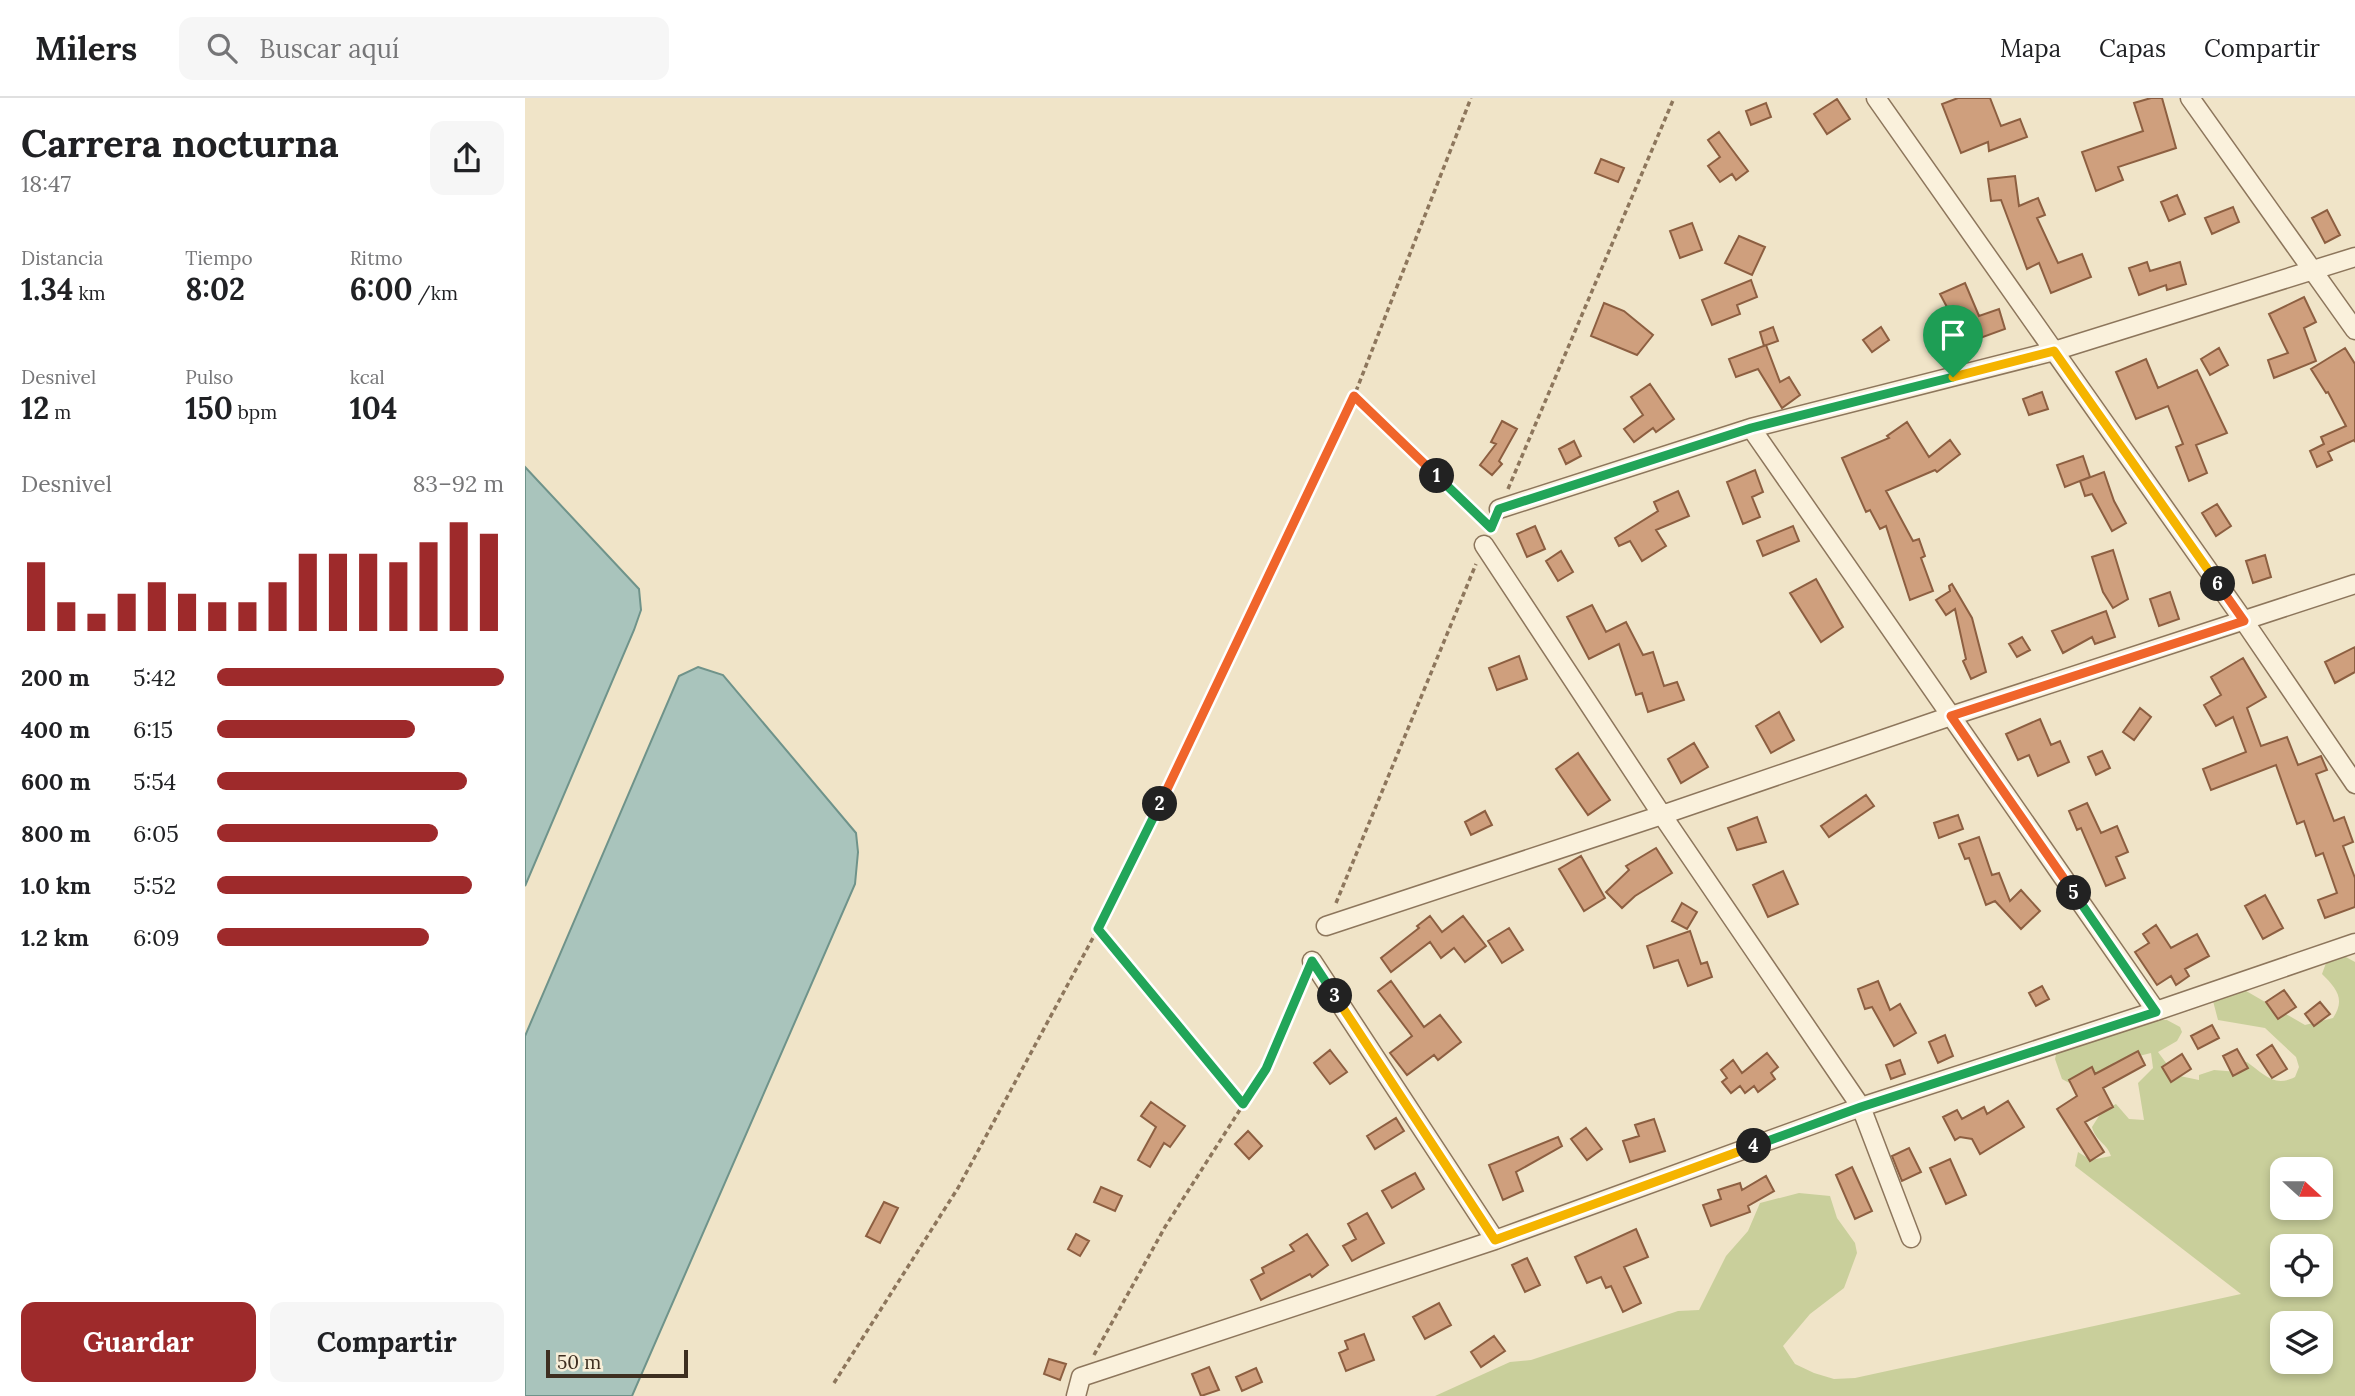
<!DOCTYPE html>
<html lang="es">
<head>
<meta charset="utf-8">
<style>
	body { margin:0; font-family:Lora,serif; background:#f6f6f6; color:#202124; height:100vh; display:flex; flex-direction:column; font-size:26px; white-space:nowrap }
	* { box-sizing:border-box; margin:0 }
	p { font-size:23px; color:#757577 }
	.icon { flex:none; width:38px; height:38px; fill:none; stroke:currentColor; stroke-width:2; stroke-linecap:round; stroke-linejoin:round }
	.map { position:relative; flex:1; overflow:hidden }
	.panel { display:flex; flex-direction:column; background:#fff; width:525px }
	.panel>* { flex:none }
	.needle { width:46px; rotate:111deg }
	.buttons { position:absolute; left:1745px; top:1059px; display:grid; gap:14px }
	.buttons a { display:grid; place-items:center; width:63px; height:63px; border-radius:14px; background:#fff; box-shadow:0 4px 10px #0003; font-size:35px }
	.scale { position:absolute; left:21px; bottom:18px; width:142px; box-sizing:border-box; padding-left:7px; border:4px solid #3d2e20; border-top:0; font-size:19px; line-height:24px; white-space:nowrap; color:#3d2e20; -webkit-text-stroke:5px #f7eed8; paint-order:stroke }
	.pin { position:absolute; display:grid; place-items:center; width:60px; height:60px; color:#fff; margin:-72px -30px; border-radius:50% 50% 50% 0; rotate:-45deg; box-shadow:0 0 7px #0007 }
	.pin .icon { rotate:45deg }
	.km { position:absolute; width:35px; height:35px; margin:-18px; border-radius:50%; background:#222; color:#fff; font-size:19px; line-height:35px; text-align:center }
	.round { display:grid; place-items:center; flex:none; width:74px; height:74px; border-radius:14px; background:#f6f6f6 }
	.summary { display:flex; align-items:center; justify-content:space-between; height:119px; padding:0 21px }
	h1 { font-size:38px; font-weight:700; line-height:52px }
	.stats { display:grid; grid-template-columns:repeat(3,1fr); gap:10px; height:119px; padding:7px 21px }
	.stats div { display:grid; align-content:center }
	.stats b { font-size:30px; font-weight:700 }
	.stats small { font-size:19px; font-weight:400 }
	.stats p { font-size:19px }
	.chart { height:196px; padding:14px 21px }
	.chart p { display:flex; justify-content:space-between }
	.chart svg { width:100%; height:126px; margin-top:7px; stroke:#9e2a2b; stroke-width:6 }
	.cta { display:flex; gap:14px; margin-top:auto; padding:14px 21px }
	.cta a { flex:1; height:80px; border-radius:14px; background:#9e2a2b; color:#fff; font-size:28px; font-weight:700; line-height:80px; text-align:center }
	.cta a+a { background:#f6f6f6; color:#202124 }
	ul { padding:0 21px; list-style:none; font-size:23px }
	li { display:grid; grid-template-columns:112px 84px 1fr; align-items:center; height:52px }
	li i { height:18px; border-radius:9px; background:#9e2a2b }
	header { display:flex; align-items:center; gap:42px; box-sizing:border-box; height:98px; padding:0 35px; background:#fff; border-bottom:2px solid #e0e0e0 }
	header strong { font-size:33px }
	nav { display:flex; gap:38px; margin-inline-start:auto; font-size:24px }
	.search { width:490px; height:63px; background:#f6f6f6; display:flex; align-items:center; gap:18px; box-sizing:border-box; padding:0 24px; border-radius:14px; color:#757577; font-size:26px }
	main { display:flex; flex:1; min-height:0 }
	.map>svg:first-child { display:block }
	.green { fill:#c9cf9b; fill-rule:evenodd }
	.water { fill:#a9c4bc; stroke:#6f938a; stroke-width:2 }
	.building { fill:#cf9f7d; stroke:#8d5f41; stroke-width:2 }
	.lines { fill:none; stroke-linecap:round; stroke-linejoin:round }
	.street-casing { stroke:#8d765c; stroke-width:21 }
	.path { stroke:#8d765c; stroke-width:3.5; stroke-dasharray:5 3.5; stroke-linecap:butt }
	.street { stroke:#faf1dc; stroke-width:18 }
	.split-1-casing { stroke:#fff; stroke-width:14 }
	.split-2-casing { stroke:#fff; stroke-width:14 }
	.split-3-casing { stroke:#fff; stroke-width:14 }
	.split-4-casing { stroke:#fff; stroke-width:14 }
	.split-5-casing { stroke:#fff; stroke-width:14 }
	.split-6-casing { stroke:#fff; stroke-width:14 }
	.split-7-casing { stroke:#fff; stroke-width:14 }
	.split-1 { stroke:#22a559; stroke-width:9 }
	.split-2 { stroke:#f0652b; stroke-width:9 }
	.split-3 { stroke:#22a559; stroke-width:9 }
	.split-4 { stroke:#f5b400; stroke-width:9 }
	.split-5 { stroke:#22a559; stroke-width:9 }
	.split-6 { stroke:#f0652b; stroke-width:9 }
	.split-7 { stroke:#f5b400; stroke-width:9 }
</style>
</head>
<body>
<header>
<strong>Milers</strong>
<div class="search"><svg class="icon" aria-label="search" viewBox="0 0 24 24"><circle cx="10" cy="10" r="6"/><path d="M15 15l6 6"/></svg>Buscar aquí</div>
<nav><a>Mapa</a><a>Capas</a><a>Compartir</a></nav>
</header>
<main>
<section class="panel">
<div class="summary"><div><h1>Carrera nocturna</h1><p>18:47</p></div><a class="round"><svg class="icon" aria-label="share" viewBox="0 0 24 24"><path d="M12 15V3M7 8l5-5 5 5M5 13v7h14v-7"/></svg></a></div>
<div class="stats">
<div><p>Distancia</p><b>1.34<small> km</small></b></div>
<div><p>Tiempo</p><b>8:02</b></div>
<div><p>Ritmo</p><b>6:00<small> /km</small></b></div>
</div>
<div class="stats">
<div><p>Desnivel</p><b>12<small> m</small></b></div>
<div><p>Pulso</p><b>150<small> bpm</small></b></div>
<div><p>kcal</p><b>104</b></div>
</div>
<div class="chart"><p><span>Desnivel</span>83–92 m</p>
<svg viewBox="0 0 160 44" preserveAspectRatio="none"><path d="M5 44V20M15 44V34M25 44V38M35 44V31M45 44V27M55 44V31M65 44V34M75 44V34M85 44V27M95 44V17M105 44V17M115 44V17M125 44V20M135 44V13M145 44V6M155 44V10"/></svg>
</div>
<ul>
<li><b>200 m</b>5:42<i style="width:100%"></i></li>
<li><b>400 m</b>6:15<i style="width:69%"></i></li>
<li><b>600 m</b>5:54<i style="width:87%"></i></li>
<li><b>800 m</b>6:05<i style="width:77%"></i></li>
<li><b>1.0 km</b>5:52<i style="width:89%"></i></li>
<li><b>1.2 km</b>6:09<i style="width:74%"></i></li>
</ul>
<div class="cta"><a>Guardar</a><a>Compartir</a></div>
</section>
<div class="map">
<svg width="1830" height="1298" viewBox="0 0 1830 1298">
	<rect width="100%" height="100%" fill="#f0e4c8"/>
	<path class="green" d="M 1819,858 L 1830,864 L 1830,1298 L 910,1298 L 985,1264 L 1006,1262 L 1153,1213 L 1174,1212 L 1201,1158 L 1223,1133 L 1235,1105 L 1274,1095 L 1305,1098 L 1312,1120 L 1330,1145 L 1332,1155 L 1319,1190 L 1285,1216 L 1258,1248 L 1270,1266 L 1289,1275 L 1309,1281 L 1330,1280 L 1716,1196 L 1550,1068 L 1553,1054 L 1566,1062 L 1586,1058 C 1582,1045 1571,1044 1567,1029 L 1577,1013 L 1591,1006 L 1604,1021 L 1619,1022 L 1613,985 L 1628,970 L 1626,955 L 1590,964 L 1584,973 L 1550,988 L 1537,981 L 1530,961 L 1532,952 L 1631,922 L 1642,922 L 1655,929 L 1657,934 L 1652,943 L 1633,954 L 1650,977 L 1674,982 L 1674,977 L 1689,972 L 1713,974 L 1716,965 L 1722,964 C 1739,976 1749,990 1770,979 L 1774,969 L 1771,959 L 1740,930 L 1693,922 L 1688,903 L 1716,890 L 1780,927 L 1808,920 C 1821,901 1811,890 1797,876 L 1801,865 ZM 1757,1071 L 1796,1071 L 1796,1110 L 1757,1110 ZM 1757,1148 L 1796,1148 L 1796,1186 L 1757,1186 ZM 1757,1225 L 1796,1225 L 1796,1264 L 1757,1264 Z"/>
	<path class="water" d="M 0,369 L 114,491 L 116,512 L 109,532 L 0,788 Z
		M 173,569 L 198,577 L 331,735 L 333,754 L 330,786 L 107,1298 L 0,1298 L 0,938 L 154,578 Z"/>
	<path class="building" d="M 1433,0 L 1465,0 L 1476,28 L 1495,21 L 1502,39 L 1464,53 L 1463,44 L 1436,55 L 1417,6 Z
		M 1626,0 L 1637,0 L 1651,50 L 1593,69 L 1598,82 L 1571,93 L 1557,54 L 1618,33 L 1609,5 Z
		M 1312,1 L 1325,21 L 1302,36 L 1289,16 Z
		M 1241,5 L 1246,19 L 1226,27 L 1221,13 Z
		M 1194,34 L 1223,73 L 1211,82 L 1207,76 L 1195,84 L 1183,68 L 1195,59 L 1183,42 Z
		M 1076,61 L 1099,70 L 1093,84 L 1070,75 Z
		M 1490,78 L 1494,108 L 1513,100 L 1520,117 L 1512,120 L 1533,165 L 1557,156 L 1566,179 L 1526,195 L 1514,165 L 1502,171 L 1476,102 L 1466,103 L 1463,81 Z
		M 1652,97 L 1660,116 L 1644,123 L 1636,104 Z
		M 1708,109 L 1714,124 L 1687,136 L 1680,120 Z
		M 1802,112 L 1815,137 L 1800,145 L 1787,120 Z
		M 1167,125 L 1177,152 L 1155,160 L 1145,133 Z
		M 1214,138 L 1240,149 L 1227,177 L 1200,165 Z
		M 1622,164 L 1625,173 L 1655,164 L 1661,186 L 1642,192 L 1641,187 L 1614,197 L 1604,170 Z
		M 1226,182 L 1232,199 L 1212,207 L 1215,216 L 1187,227 L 1177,202 Z
		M 1440,185 L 1454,218 L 1474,211 L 1480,231 L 1436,247 L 1423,211 L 1415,196 Z
		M 1779,199 L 1791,224 L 1779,230 L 1791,263 L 1749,280 L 1743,262 L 1763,255 L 1744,216 Z
		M 1079,205 L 1099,213 L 1128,237 L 1112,257 L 1066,238 Z
		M 1248,229 L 1253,243 L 1239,248 L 1235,234 Z
		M 1356,229 L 1364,242 L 1347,254 L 1338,242 Z
		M 1241,247 L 1255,284 L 1264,279 L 1275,297 L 1257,310 L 1233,271 L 1211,279 L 1204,261 Z
		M 1694,250 L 1703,267 L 1685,277 L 1676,261 Z
		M 1820,250 L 1830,266 L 1830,344 L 1829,342 L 1803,354 L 1807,362 L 1792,369 L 1785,353 L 1799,346 L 1796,339 L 1821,328 L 1803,294 L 1801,295 L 1786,271 Z
		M 1621,261 L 1633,290 L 1672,272 L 1702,335 L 1671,347 L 1682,375 L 1664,383 L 1651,349 L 1658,346 L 1643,308 L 1611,321 L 1591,274 Z
		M 1125,286 L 1149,321 L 1131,334 L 1128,330 L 1109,344 L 1099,331 L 1118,317 L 1106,299 Z
		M 1517,294 L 1523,311 L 1504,317 L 1498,301 Z
		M 977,323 L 992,331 L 974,363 L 977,366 L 967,377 L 955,367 L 971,346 L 966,344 Z
		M 1382,324 L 1404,359 L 1425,342 L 1435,356 L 1412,374 L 1410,372 L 1361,393 L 1388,443 L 1394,441 L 1400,458 L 1396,460 L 1408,493 L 1385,502 L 1361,428 L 1355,431 L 1345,412 L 1341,414 L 1317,360 L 1364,340 L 1362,338 Z
		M 1049,343 L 1056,358 L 1041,366 L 1034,351 Z
		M 1558,358 L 1565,379 L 1540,389 L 1532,367 Z
		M 1230,372 L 1238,394 L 1227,399 L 1235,419 L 1218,426 L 1202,384 Z
		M 1579,374 L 1589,403 L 1601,425 L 1587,433 L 1567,396 L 1560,398 L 1555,383 Z
		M 1153,393 L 1164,418 L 1131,432 L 1141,448 L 1117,463 L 1105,443 L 1094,448 L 1090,440 L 1133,413 L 1129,404 Z
		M 1692,406 L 1706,428 L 1691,438 L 1677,415 Z
		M 1010,428 L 1020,451 L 1002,459 L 992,436 Z
		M 1268,428 L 1274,443 L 1238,458 L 1232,443 Z
		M 1588,452 L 1603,501 L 1588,510 L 1578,494 L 1567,459 Z
		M 1036,453 L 1048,474 L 1033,483 L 1021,463 Z
		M 1740,457 L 1746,479 L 1728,485 L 1721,463 Z
		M 1291,481 L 1318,529 L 1296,544 L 1265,495 Z
		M 1427,486 L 1447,520 L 1461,574 L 1446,581 L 1438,563 L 1441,561 L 1430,511 L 1421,517 L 1411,502 L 1425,493 L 1424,488 Z
		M 1645,494 L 1654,521 L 1634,528 L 1625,501 Z
		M 1067,507 L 1081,534 L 1101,524 L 1118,557 L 1128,554 L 1139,588 L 1152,584 L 1159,602 L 1123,614 L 1117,595 L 1111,597 L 1094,546 L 1064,561 L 1042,519 Z
		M 1581,513 L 1590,539 L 1570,546 L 1567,539 L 1538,555 L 1527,533 Z
		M 1497,539 L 1505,552 L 1492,559 L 1484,546 Z
		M 1830,549 L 1830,574 L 1810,585 L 1800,564 Z
		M 994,558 L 1002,581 L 972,592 L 964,570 Z
		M 1718,560 L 1741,599 L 1722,610 L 1736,648 L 1762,639 L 1773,667 L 1796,658 L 1802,672 L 1791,676 L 1809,723 L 1819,719 L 1828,744 L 1818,748 L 1830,780 L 1830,809 L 1800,820 L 1793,802 L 1812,795 L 1798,755 L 1791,758 L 1779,723 L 1772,726 L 1751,667 L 1686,692 L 1678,671 L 1721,654 L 1708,619 L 1691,628 L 1679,607 L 1696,597 L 1686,579 Z
		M 1615,610 L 1626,619 L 1609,642 L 1598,634 Z
		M 1254,614 L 1269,642 L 1246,655 L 1231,628 Z
		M 1515,621 L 1526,647 L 1535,643 L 1544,664 L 1513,678 L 1504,657 L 1493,662 L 1481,636 Z
		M 1169,645 L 1183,669 L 1156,685 L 1143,661 Z
		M 1577,653 L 1585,670 L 1571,677 L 1563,659 Z
		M 1053,655 L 1085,702 L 1063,717 L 1031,671 Z
		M 1341,697 L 1349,708 L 1304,739 L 1296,728 Z
		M 1562,705 L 1576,735 L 1592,728 L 1603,754 L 1591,759 L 1600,780 L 1581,788 L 1556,730 L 1552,732 L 1544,713 Z
		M 960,713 L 967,727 L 946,737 L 940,724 Z
		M 1433,717 L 1438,731 L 1414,740 L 1409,725 Z
		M 1232,719 L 1241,744 L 1212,752 L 1203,730 Z
		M 1454,739 L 1467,777 L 1474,775 L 1485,803 L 1496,792 L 1515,813 L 1496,831 L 1470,803 L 1461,807 L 1444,760 L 1440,761 L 1434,746 Z
		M 1131,750 L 1147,775 L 1110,798 L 1097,810 L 1081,794 L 1104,772 L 1101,768 Z
		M 1056,758 L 1080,800 L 1059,813 L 1034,771 Z
		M 1258,773 L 1273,806 L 1243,819 L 1228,787 Z
		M 1740,797 L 1758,830 L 1738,841 L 1720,808 Z
		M 1157,805 L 1172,814 L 1162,831 L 1147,823 Z
		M 905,818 L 917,834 L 938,818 L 961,848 L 940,864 L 929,850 L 916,860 L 905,844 L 866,874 L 856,860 L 894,830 L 892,828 Z
		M 1631,827 L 1646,850 L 1672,836 L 1684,858 L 1660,871 L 1664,878 L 1651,887 L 1646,878 L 1632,887 L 1610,854 L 1624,845 L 1618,836 Z
		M 984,830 L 998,852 L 977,865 L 963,843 Z
		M 1165,833 L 1176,866 L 1182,864 L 1187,879 L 1163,888 L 1153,862 L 1129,870 L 1122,848 Z
		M 866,883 L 899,929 L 915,917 L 936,944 L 913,962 L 909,957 L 882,977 L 865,955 L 887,938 L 853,893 Z
		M 1353,883 L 1365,912 L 1375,906 L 1391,935 L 1369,948 L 1347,909 L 1340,911 L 1333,891 Z
		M 1517,888 L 1524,901 L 1511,908 L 1504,895 Z
		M 1759,892 L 1771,909 L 1753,921 L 1741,904 Z
		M 1795,904 L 1805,916 L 1789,928 L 1780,916 Z
		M 1687,927 L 1694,940 L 1673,951 L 1666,938 Z
		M 1420,937 L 1428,958 L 1413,965 L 1404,944 Z
		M 1747,947 L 1762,971 L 1747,980 L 1732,957 Z
		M 1712,951 L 1723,970 L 1708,978 L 1698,958 Z
		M 805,952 L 822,974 L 805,986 L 789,965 Z
		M 1613,953 L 1620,967 L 1578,990 L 1588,1009 L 1560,1024 L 1579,1054 L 1565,1063 L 1532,1011 L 1552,998 L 1544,982 L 1567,969 L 1570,976 Z
		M 1242,955 L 1253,969 L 1246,975 L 1250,981 L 1233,994 L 1229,988 L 1220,995 L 1215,988 L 1206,995 L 1197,984 L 1202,980 L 1196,972 L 1208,962 L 1217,975 Z
		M 1657,956 L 1666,971 L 1646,984 L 1637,969 Z
		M 1375,962 L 1380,976 L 1366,981 L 1361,967 Z
		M 1483,1003 L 1499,1029 L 1455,1056 L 1447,1041 L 1435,1039 L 1430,1042 L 1418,1019 L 1432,1012 L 1437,1021 L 1459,1009 L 1462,1016 Z
		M 626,1004 L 660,1028 L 645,1049 L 639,1045 L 625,1069 L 613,1062 L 631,1029 L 616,1018 Z
		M 871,1020 L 879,1033 L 850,1051 L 842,1038 Z
		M 1129,1021 L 1140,1053 L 1105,1064 L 1098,1043 L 1114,1038 L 1110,1027 Z
		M 1061,1030 L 1077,1051 L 1062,1062 L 1046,1041 Z
		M 723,1033 L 737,1048 L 724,1061 L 710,1046 Z
		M 1033,1039 L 1037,1048 L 991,1074 L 998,1093 L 978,1102 L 964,1067 Z
		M 1384,1050 L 1396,1074 L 1377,1083 L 1367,1058 Z
		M 1425,1061 L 1441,1097 L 1421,1106 L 1405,1070 Z
		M 1327,1069 L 1347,1113 L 1330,1121 L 1311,1077 Z
		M 890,1075 L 899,1091 L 867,1110 L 857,1093 Z
		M 1241,1078 L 1249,1093 L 1223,1108 L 1225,1114 L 1186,1128 L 1178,1107 L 1196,1101 L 1193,1092 L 1215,1085 L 1217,1092 Z
		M 576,1089 L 597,1098 L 590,1113 L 569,1104 Z
		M 359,1104 L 373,1110 L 355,1145 L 341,1138 Z
		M 842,1115 L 859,1145 L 827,1163 L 818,1148 L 831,1141 L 823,1126 Z
		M 1111,1131 L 1123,1159 L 1099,1169 L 1116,1205 L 1098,1214 L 1086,1188 L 1081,1190 L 1076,1179 L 1062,1185 L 1050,1159 Z
		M 551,1136 L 564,1143 L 555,1158 L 543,1151 Z
		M 782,1136 L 803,1167 L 787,1179 L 785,1176 L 736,1202 L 726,1182 L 739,1175 L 737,1170 L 769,1153 L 765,1147 Z
		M 1002,1160 L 1015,1187 L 1000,1194 L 987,1167 Z
		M 914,1205 L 926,1227 L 900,1241 L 888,1219 Z
		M 839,1236 L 849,1262 L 821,1273 L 814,1255 L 823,1251 L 820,1243 Z
		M 969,1238 L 980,1253 L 956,1269 L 946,1254 Z
		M 524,1261 L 541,1266 L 535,1282 L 519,1276 Z
		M 684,1269 L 694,1292 L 676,1298 L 667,1276 Z
		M 731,1270 L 737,1284 L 717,1293 L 711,1279 Z"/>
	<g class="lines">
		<g class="street-casing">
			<path id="street" d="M 1351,0 L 1719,523 L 1830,686
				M 1665,0 L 1830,232
				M 1226,330 L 1631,913
				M 974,411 L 1226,330 L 1529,253 L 1830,159
				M 959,447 L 1137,717 L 1336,1009 L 1386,1140
				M 801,828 L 1137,717 L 1426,618 L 1830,486
				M 787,863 L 970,1142
				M 551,1298 L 556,1279 L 970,1142 L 1336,1009 L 1631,913 L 1830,845"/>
		</g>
		<path class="path" d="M 829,298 L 957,421
			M 983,391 L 1149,0
			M 811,805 L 951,466
			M 573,831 L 718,1006
			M 569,1257 L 640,1129 L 741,971 L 779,883
			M 309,1285 L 433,1090 L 590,799 L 824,311 L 946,0"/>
		<use href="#street" class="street"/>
	</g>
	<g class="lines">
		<g class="split-1-casing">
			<path id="split-1" d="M 912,378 L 966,430 L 974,411 L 1226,330 L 1428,279"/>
		</g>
		<g class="split-2-casing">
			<path id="split-2" d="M 635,706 L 829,298 L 912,378"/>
		</g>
		<g class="split-3-casing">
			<path id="split-3" d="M 635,706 L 573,831 L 718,1006 L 741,971 L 787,863 L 810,898"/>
		</g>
		<g class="split-4-casing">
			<path id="split-4" d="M 810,898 L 970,1142 L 1229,1048"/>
		</g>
		<g class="split-5-casing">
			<path id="split-5" d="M 1229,1048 L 1336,1009 L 1631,914 L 1549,795"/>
		</g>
		<g class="split-6-casing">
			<path id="split-6" d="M 1549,795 L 1426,618 L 1719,523 L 1693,486"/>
		</g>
		<g class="split-7-casing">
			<path id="split-7" d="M 1428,279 L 1529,253 L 1693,486"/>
		</g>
		<use href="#split-1" class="split-1"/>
		<use href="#split-2" class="split-2"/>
		<use href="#split-3" class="split-3"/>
		<use href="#split-4" class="split-4"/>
		<use href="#split-5" class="split-5"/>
		<use href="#split-6" class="split-6"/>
		<use href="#split-7" class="split-7"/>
	</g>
</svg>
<div class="buttons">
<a><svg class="needle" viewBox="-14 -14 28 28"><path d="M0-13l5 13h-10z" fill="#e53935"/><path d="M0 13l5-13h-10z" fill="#757577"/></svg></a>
<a><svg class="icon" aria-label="locate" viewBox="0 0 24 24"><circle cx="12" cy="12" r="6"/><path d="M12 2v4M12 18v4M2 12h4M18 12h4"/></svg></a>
<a><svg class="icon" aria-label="layers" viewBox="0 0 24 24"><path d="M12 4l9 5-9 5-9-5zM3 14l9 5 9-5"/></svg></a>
</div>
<div class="scale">50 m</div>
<div class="pin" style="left:1428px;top:279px;background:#1e9e55"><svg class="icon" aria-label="arrive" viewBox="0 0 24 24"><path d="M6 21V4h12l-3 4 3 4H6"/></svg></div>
<b class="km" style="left:912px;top:378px">1</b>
<b class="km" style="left:635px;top:706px">2</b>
<b class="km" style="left:810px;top:898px">3</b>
<b class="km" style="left:1229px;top:1048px">4</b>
<b class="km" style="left:1549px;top:795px">5</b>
<b class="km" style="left:1693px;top:486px">6</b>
</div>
</main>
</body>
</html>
